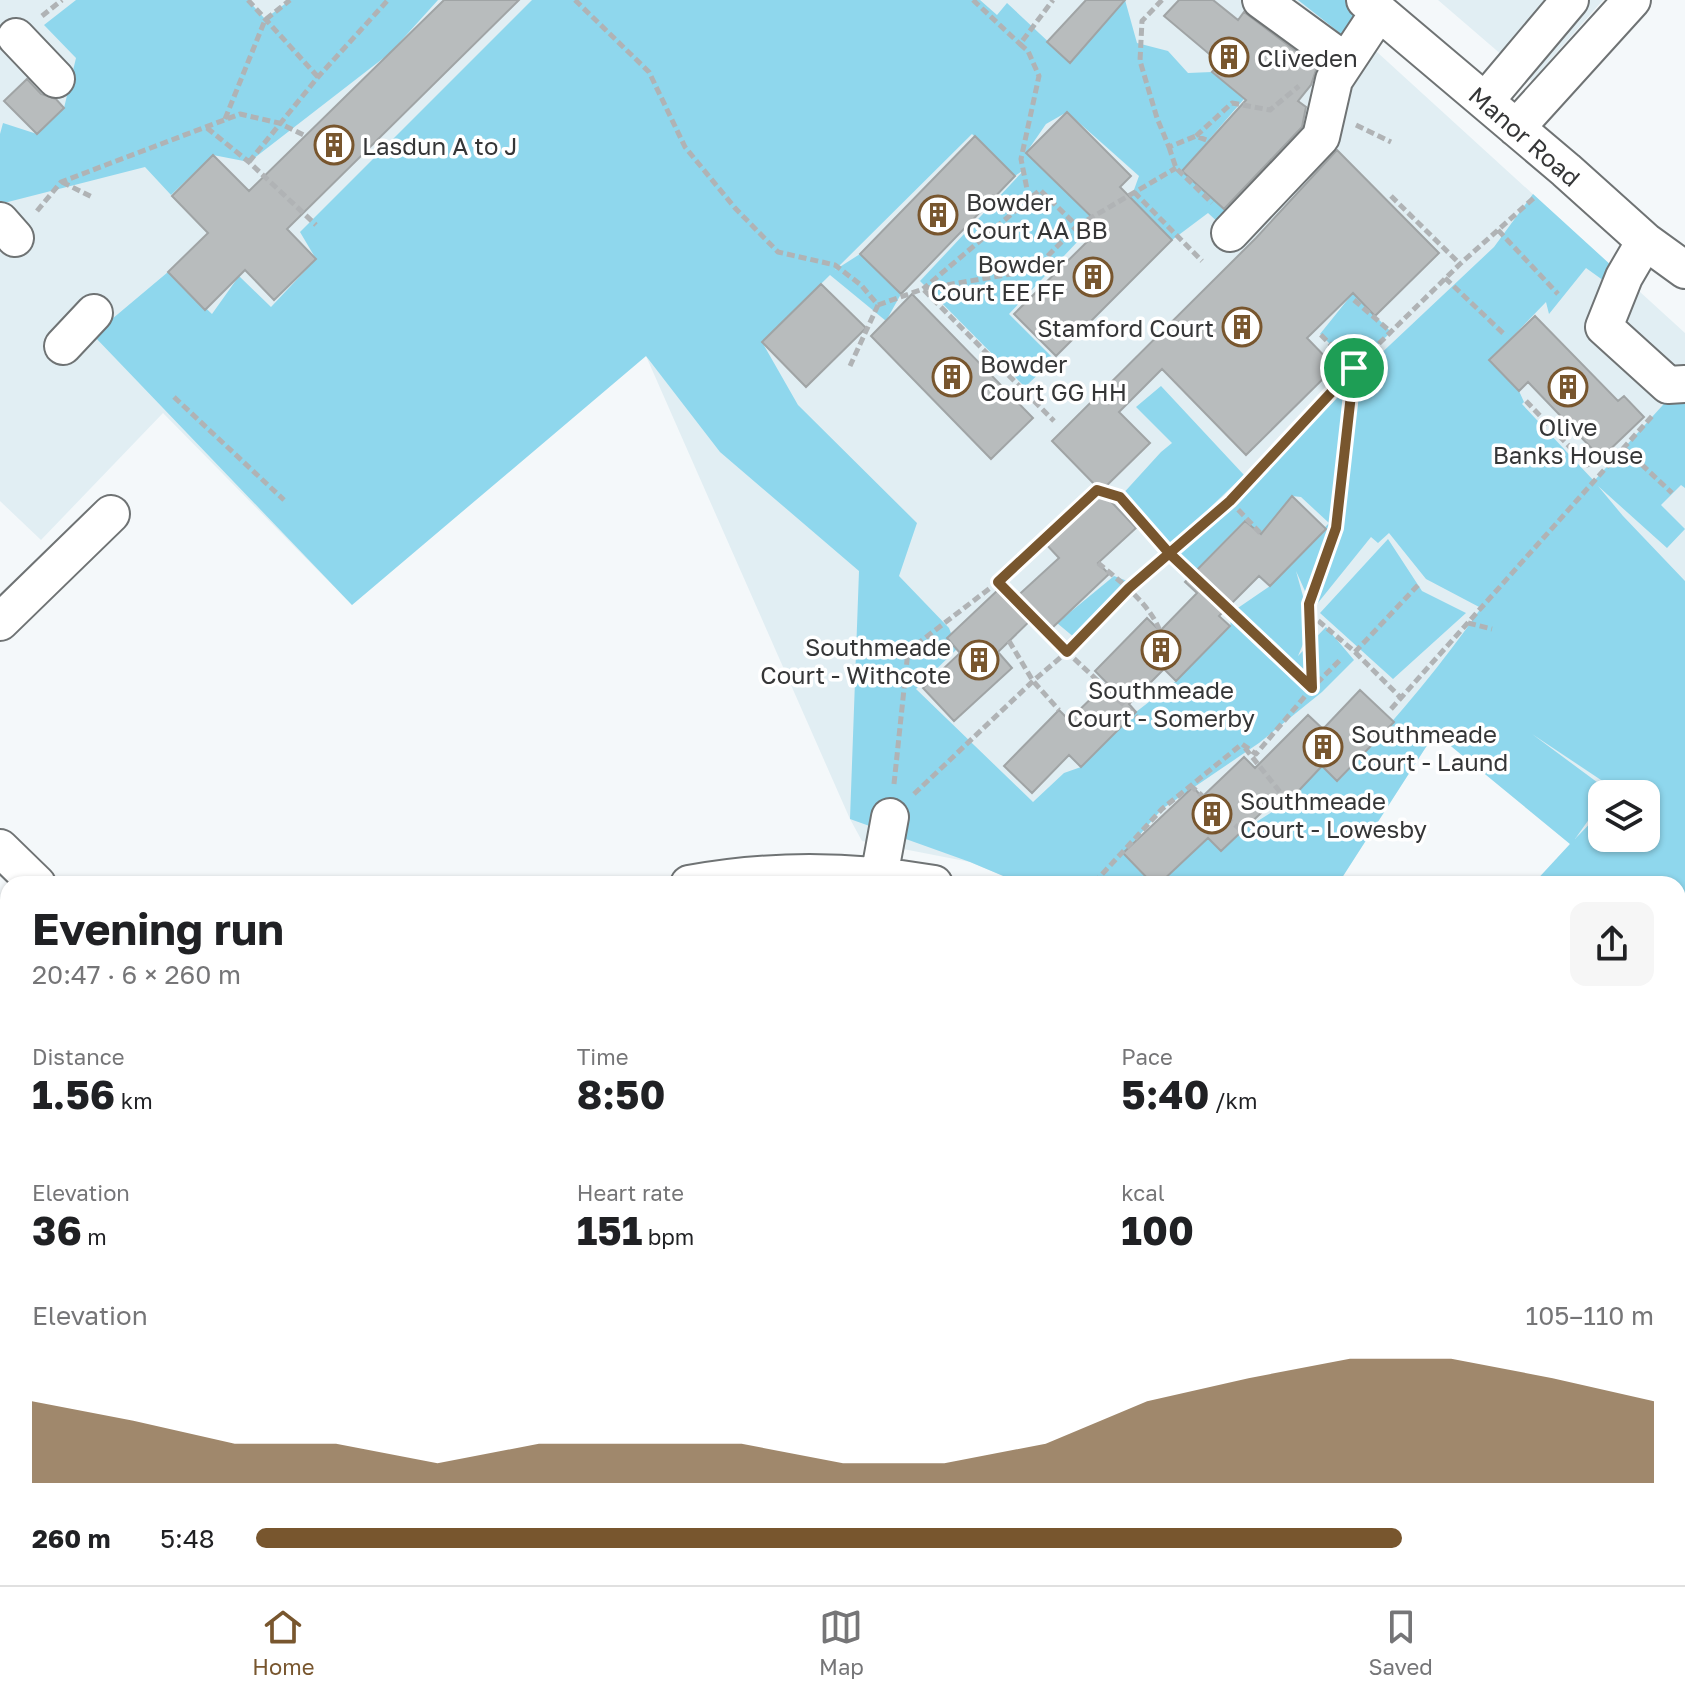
<!DOCTYPE html>
<html lang="en">
<head>
<meta charset="utf-8">
<style>
	body { margin:0; font-family:"Golos Text",sans-serif; background:#f6f6f6; color:#202124; height:100vh; display:flex; flex-direction:column; font-size:30px; white-space:nowrap }
	* { box-sizing:border-box; margin:0 }
	p { font-size:26px; color:#757577 }
	.icon { flex:none; width:44px; height:44px; fill:none; stroke:currentColor; stroke-width:2; stroke-linecap:round; stroke-linejoin:round }
	.map { position:relative; flex:1; overflow:hidden }
	.details { position:absolute; left:0px; top:876px; width:1686px; height:710px; display:flex; flex-direction:column; background:#fff; border-radius:24px 24px 0 0; box-shadow:0 2px 6px #0004 }
	.details>* { flex:none }
	.fabs { position:absolute; left:1588px; top:780px; display:grid; gap:16px }
	.fabs a { display:grid; place-items:center; width:72px; height:72px; border-radius:16px; background:#fff; box-shadow:0 2px 6px #0004; font-size:40px }
	.pin { position:absolute; display:grid; place-items:center; width:68px; height:68px; color:#fff; margin:-34px; border:4px solid #fff; border-radius:50%; box-shadow:0 2px 8px #0007 }
	.round { display:grid; place-items:center; flex:none; width:84px; height:84px; border-radius:16px; background:#f6f6f6 }
	.overview { display:flex; align-items:center; justify-content:space-between; height:136px; padding:0 32px }
	h1 { font-size:44px; font-weight:700; line-height:60px }
	.metrics { display:grid; grid-template-columns:repeat(3,1fr); gap:12px; height:136px; padding:8px 32px }
	.metrics div { display:grid; align-content:center }
	.metrics b { font-size:40px; font-weight:700 }
	.metrics small { font-size:22px; font-weight:400 }
	.metrics p { font-size:22px }
	.chart { height:224px; padding:16px 32px }
	.chart p { display:flex; justify-content:space-between }
	.chart svg { width:100%; height:144px; margin-top:8px; fill:#78562e; opacity:.7 }
	ul { padding:0 32px; list-style:none; font-size:26px }
	li { display:grid; grid-template-columns:128px 96px 1fr; align-items:center; height:60px }
	li i { height:20px; border-radius:10px; background:#78562e }
	.tab-bar { display:flex; justify-content:space-around; align-items:center; height:112px; border-top:2px solid #e0e0e0; background:#fff; font-size:22px; color:#757577 }
	.tab-bar a { display:grid; justify-items:center; gap:4px }
	.tab-bar .selected { color:#78562e }
	.map>svg:first-child { display:block }
	.built { fill:#e1eef3; fill-rule:evenodd }
	.green { fill:#8fd7ed; fill-rule:evenodd }
	.lines { fill:none; stroke-linecap:round; stroke-linejoin:round }
	.stream { stroke:#32bbdd; stroke-width:10 }
	.building { fill:#b8bcbd; stroke:#a0a4a5; stroke-width:2 }
	.minor-casing { stroke:#6f7374; stroke-width:40 }
	.path { stroke:#b0b3b5; stroke-width:5; stroke-dasharray:8 4; stroke-linecap:butt }
	.minor { stroke:#fff; stroke-width:36 }
	.route-casing { stroke:#fff; stroke-width:16 }
	.route { stroke:#78562e; stroke-width:10 }
	.labels { text-anchor:middle; dominant-baseline:central; stroke-width:7; stroke-linejoin:round; paint-order:stroke }
	.poi-label { font-size:24px; fill:#353637; stroke:#fff; text-anchor:start }
	.street-label { font-size:24px; fill:#353637; stroke:#fff }
</style>
</head>
<body>
<div class="map">
<svg width="1685" height="1585" viewBox="0 0 1685 1585">
	<rect width="100%" height="100%" fill="#f4f8fa"/>
	<path class="built" d="M 0,0 L 1320,0 L 1685,333 L 1685,1414 L 1678,1408 L 1678,884 L 1533,884 L 1570,844 L 1435,733 L 1338,884 L 1023,884 L 970,862 L 862,841 L 850,819 L 646,356 L 352,605 L 163,413 L 41,540 L 0,501 ZM 1602,794 L 1646,794 L 1646,838 L 1602,838 Z
		M 1438,0 L 1603,0 L 1532,81 Z
		M 1678,1514 L 1685,1521 L 1685,1585 L 1059,1585 L 1052,1578 L 1678,1578 Z"/>
	<path class="green" d="M 76,0 L 248,0 L 265,19 L 290,0 L 438,0 L 390,53 L 249,162 L 213,155 L 171,195 L 145,167 L 0,204 L 0,134 L 3,123 L 37,134 L 64,108 L 76,58 L 44,25 Z
		M 532,0 L 980,0 L 997,15 L 1007,3 L 1070,62 L 1125,0 L 1137,43 L 1168,51 L 1188,73 L 1212,72 L 1244,99 L 1182,171 L 1232,216 L 1222,226 L 1208,213 L 1172,240 L 1131,198 L 1139,176 L 1067,112 L 1046,124 L 1026,153 L 1098,220 L 1009,314 L 1054,359 L 1025,387 L 920,281 L 1025,169 L 1015,176 L 972,134 L 835,270 L 860,254 L 901,294 L 886,321 L 830,275 L 762,342 L 798,405 L 917,523 L 899,576 L 949,628 L 957,649 L 916,689 L 1033,802 L 1064,773 L 1081,767 L 1136,712 L 1176,681 L 1230,627 L 1232,612 L 1270,586 L 1329,523 L 1301,497 L 1292,496 L 1261,534 L 1244,521 L 1195,571 L 1169,553 L 1494,247 L 1533,194 L 1624,277 L 1618,291 L 1586,268 L 1549,314 L 1546,302 L 1489,361 L 1519,391 L 1524,402 L 1522,404 L 1594,481 L 1681,385 L 1685,385 L 1685,488 L 1681,485 L 1661,505 L 1685,529 L 1667,548 L 1598,486 L 1623,516 L 1685,581 L 1685,1421 L 1678,1414 L 1678,884 L 1533,884 L 1570,844 L 1435,733 L 1338,884 L 1159,884 L 1208,838 L 1221,851 L 1242,831 L 1288,802 L 1322,766 L 1338,781 C 1390,726 1438,670 1481,608 L 1426,579 L 1389,533 L 1378,543 L 1371,537 L 1313,609 L 1296,571 L 1311,625 L 1298,656 L 1326,627 L 1354,660 L 1322,692 L 1259,743 L 1162,809 L 1124,853 L 1153,884 L 1022,884 L 970,862 L 850,819 L 859,571 L 720,452 L 646,356 L 352,605 L 93,335 L 168,272 L 212,314 L 239,276 L 271,307 L 316,259 L 300,232 ZM 1532,734 L 1619,792 L 1618,794 L 1646,794 L 1646,838 L 1602,838 L 1602,811 L 1575,839 L 1602,801 L 1602,794 L 1609,791 Z
		M 1298,0 L 1359,0 L 1350,41 Z
		M 1353,293 L 1391,332 L 1354,368 L 1320,334 Z
		M 1161,386 L 1244,475 L 1170,546 L 1120,497 L 1161,452 L 1172,443 L 1136,407 Z
		M 1388,539 L 1422,591 L 1466,613 L 1393,679 L 1320,613 Z
		M 1114,576 L 1130,582 L 1075,638 L 1057,623 Z
		M 1678,1541 L 1685,1548 L 1685,1585 L 1501,1585 L 1497,1578 L 1678,1578 Z
		M 1430,1578 L 1472,1578 L 1485,1581 L 1486,1585 L 1412,1585 Z"/>
	<g class="lines">
		<path class="stream" d="M 0,1500 L 8,1504
			M 162,1578 L 176,1585"/>
	</g>
	<path class="building" d="M 444,0 L 519,0 L 287,229 L 316,259 L 274,300 L 245,270 L 205,310 L 168,272 L 208,233 L 172,196 L 213,155 L 249,191 Z
		M 1086,0 L 1125,0 L 1070,63 L 1047,42 Z
		M 1179,0 L 1213,0 L 1238,20 L 1244,12 L 1317,67 L 1311,85 L 1298,101 L 1306,107 L 1302,127 L 1224,209 L 1182,171 L 1246,100 L 1212,72 L 1220,63 L 1164,16 Z
		M 27,79 L 41,94 L 56,99 L 64,108 L 37,134 L 4,101 Z
		M 1067,112 L 1131,176 L 1120,187 L 1172,240 L 1056,356 L 1014,314 L 1102,227 L 1026,153 Z
		M 975,136 L 1015,176 L 901,294 L 860,254 Z
		M 1337,150 L 1439,253 L 1375,316 L 1353,293 L 1307,338 L 1335,367 L 1246,455 L 1162,369 L 1119,412 L 1150,443 L 1101,491 L 1052,441 L 1256,238 Z
		M 821,284 L 866,328 L 806,387 L 762,342 Z
		M 912,294 L 1033,418 L 991,459 L 871,336 Z
		M 1535,316 L 1618,401 L 1624,396 L 1644,417 L 1601,458 L 1528,382 L 1519,391 L 1489,360 Z
		M 1101,491 L 1136,528 L 1098,563 L 1109,574 L 1052,628 L 1038,613 L 998,652 L 1012,668 L 954,721 L 923,688 L 960,653 L 947,638 L 999,589 L 1011,602 L 1059,558 L 1045,543 Z
		M 1292,496 L 1326,529 L 1270,586 L 1259,576 L 1219,616 L 1230,626 L 1176,681 L 1164,669 L 1129,704 L 1136,712 L 1081,767 L 1069,755 L 1032,793 L 1004,766 L 1059,710 L 1069,720 L 1107,683 L 1095,671 L 1147,618 L 1160,631 L 1197,593 L 1185,582 L 1245,521 L 1261,534 Z
		M 1360,690 L 1394,722 L 1337,781 L 1322,766 L 1288,802 L 1280,795 L 1221,851 L 1208,838 L 1159,884 L 1153,884 L 1123,853 L 1193,787 L 1202,797 L 1244,757 L 1255,768 L 1308,715 L 1323,729 Z"/>
	<g class="lines">
		<g class="minor-casing">
			<path id="minor" d="M 1261,0 L 1346,62
				M 1365,0 L 1566,170 L 1645,241 L 1685,270
				M 16,37 L 56,79
				M 1485,101 L 1570,0
				M 1516,128 L 1632,0
				M 0,221 L 15,238
				M 1230,233 L 1321,137 L 1334,80 L 1379,12
				M 1645,241 L 1624,277 L 1604,327 L 1668,385 L 1685,384
				M 63,346 L 94,313
				M 0,622 L 111,514
				M 0,848 L 37,884
				M 879,877 L 890,817
				M 689,884 C 770,869 853,870 934,884
				M 740,1578 L 746,1585"/>
		</g>
		<path class="path" d="M 248,0 L 318,77
			M 575,0 L 649,72 L 685,147 L 735,208 L 778,252 L 835,265 L 861,285 L 878,305 L 850,366
			M 973,0 L 1020,44
			M 1162,0 L 1142,21 L 1140,61 L 1157,118 L 1169,147 L 1196,136 L 1209,141
			M 42,16 L 62,0
			M 225,119 L 265,20 L 290,0
			M 1356,125 L 1391,142
			M 207,128 L 249,162 L 316,225
			M 1196,136 L 1232,103 L 1270,110 L 1299,86
			M 1169,147 L 1176,168 L 1212,203
			M 249,162 L 318,77 L 388,0
			M 62,182 L 94,198
			M 1134,192 L 1202,261
			M 1391,196 L 1460,264
			M 1029,199 L 1021,159 L 1039,76 L 1028,51 L 1020,44 L 1053,0
			M 37,211 L 61,182 L 240,114 L 279,123 L 306,136
			M 1077,226 L 1176,168
			M 1498,230 L 1558,294
			M 1445,278 L 1504,334
			M 924,290 L 1054,421
			M 1354,300 L 1391,332
			M 878,305 L 923,289 L 1034,270 L 1077,226 L 1040,190 L 923,289
			M 174,397 L 284,500
			M 1526,401 L 1587,465 L 1601,458
			M 1624,448 L 1672,493
			M 1230,501 L 1261,534
			M 1098,563 C 1121,582 1149,603 1160,631
			M 998,582 L 1067,652 L 1142,722
			M 1309,613 L 1355,652 L 1420,583
			M 1468,623 L 1492,629
			M 1009,641 L 1033,681 L 1059,710
			M 1355,652 L 1401,698
			M 1391,709 L 1653,415
			M 1245,748 L 1288,802
			M 894,784 L 908,651 L 998,582 L 1097,490 L 1120,497 L 1169,553 L 1312,688 L 1341,659
			M 1190,785 L 1242,831
			M 914,794 L 1033,681 L 1067,652 L 1129,588 L 1230,501 L 1354,368 L 1460,264 L 1536,196
			M 1094,883 L 1162,809 L 1242,744 L 1256,754 L 1312,688 L 1309,604 L 1336,528 L 1354,368 L 1320,334
			M 1678,1475 L 1685,1482"/>
		<use href="#minor" class="minor"/>
	</g>
	<g class="lines">
		<g class="route-casing">
			<path id="route" d="M 1354,368 L 1230,501 L 1129,588 L 1067,652 L 998,582 L 1097,490 L 1120,497 L 1169,553 L 1312,688 L 1309,604 L 1336,528 L 1354,368"/>
		</g>
		<use href="#route" class="route"/>
	</g>
	<defs>
		<g id="building-ring" transform="scale(2)"><circle r="9.5" fill="#fff" stroke="#78562e" stroke-width="1.5"/><path d="M-4-6H4V6H1V3H-1V6H-4ZM-2.5-4.3h1.7v1.8h-1.7ZM.8-4.3h1.7v1.8H.8ZM-2.5-1h1.7V.8h-1.7ZM.8-1h1.7V.8H.8Z" fill="#78562e"/></g>
	</defs>
	<g fill-rule="evenodd">
		<use href="#building-ring" x="1229" y="57"/>
		<use href="#building-ring" x="334" y="145"/>
		<use href="#building-ring" x="938" y="215"/>
		<use href="#building-ring" x="1093" y="277"/>
		<use href="#building-ring" x="1242" y="327"/>
		<use href="#building-ring" x="952" y="377"/>
		<use href="#building-ring" x="1568" y="387"/>
		<use href="#building-ring" x="1161" y="650"/>
		<use href="#building-ring" x="979" y="660"/>
		<use href="#building-ring" x="1323" y="747"/>
		<use href="#building-ring" x="1212" y="814"/>
	</g>
	<g class="labels">
		<g class="poi-label">
			<text x="1257" y="57">Cliveden</text>
			<text x="362" y="145">Lasdun A to J</text>
			<text x="966" y="201">Bowder<tspan x="966" dy="28">Court AA BB</tspan></text>
			<text x="1065" y="263" text-anchor="end">Bowder<tspan x="1065" dy="28">Court EE FF</tspan></text>
			<text x="1214" y="327" text-anchor="end">Stamford Court</text>
			<text x="980" y="363">Bowder<tspan x="980" dy="28">Court GG HH</tspan></text>
			<text x="1568" y="426" text-anchor="middle">Olive<tspan x="1568" dy="28">Banks House</tspan></text>
			<text x="951" y="646" text-anchor="end">Southmeade<tspan x="951" dy="28">Court - Withcote</tspan></text>
			<text x="1161" y="689" text-anchor="middle">Southmeade<tspan x="1161" dy="28">Court - Somerby</tspan></text>
			<text x="1351" y="733">Southmeade<tspan x="1351" dy="28">Court - Laund</tspan></text>
			<text x="1240" y="800">Southmeade<tspan x="1240" dy="28">Court - Lowesby</tspan></text>
		</g>
		<g class="street-label">
			<text transform="translate(1525 136) rotate(41)">Manor Road</text>
		</g>
	</g>
</svg>
<div class="fabs">
<a><svg class="icon" aria-label="layers" viewBox="0 0 24 24"><path d="M12 4l9 5-9 5-9-5zM3 14l9 5 9-5"/></svg></a>
</div>
<div class="pin" style="left:1354px;top:368px;background:#1e9e55"><svg class="icon" aria-label="arrive" viewBox="0 0 24 24"><path d="M6 21V4h12l-3 4 3 4H6"/></svg></div>
<section class="details">
<div class="overview"><div><h1>Evening run</h1><p>20:47 · 6 × 260 m</p></div><a class="round"><svg class="icon" aria-label="share" viewBox="0 0 24 24"><path d="M12 15V3M7 8l5-5 5 5M5 13v7h14v-7"/></svg></a></div>
<div class="metrics">
<div><p>Distance</p><b>1.56<small> km</small></b></div>
<div><p>Time</p><b>8:50</b></div>
<div><p>Pace</p><b>5:40<small> /km</small></b></div>
</div>
<div class="metrics">
<div><p>Elevation</p><b>36<small> m</small></b></div>
<div><p>Heart rate</p><b>151<small> bpm</small></b></div>
<div><p>kcal</p><b>100</b></div>
</div>
<div class="chart"><p><span>Elevation</span>105–110 m</p>
<svg viewBox="0 0 160 44" preserveAspectRatio="none"><path d="M0 44V19L10 25L20 32L30 32L40 38L50 32L60 32L70 32L80 38L90 38L100 32L110 19L120 12L130 6L140 6L150 12L160 19V44z"/></svg>
</div>
<ul>
<li><b>260 m</b>5:48<i style="width:82%"></i></li>
</ul>
</section>
</div>
<nav class="tab-bar">
<a class="selected"><svg class="icon" aria-label="home" viewBox="0 0 24 24"><path d="M3 11l9-7 9 7M6 9v11h12V9"/></svg>Home</a>
<a><svg class="icon" aria-label="map" viewBox="0 0 24 24"><path d="M3 6l6-2 6 2 6-2v14l-6 2-6-2-6 2zM9 4v14M15 6v14"/></svg>Map</a>
<a><svg class="icon" aria-label="saved" viewBox="0 0 24 24"><path d="M7 4h10v16l-5-4-5 4z"/></svg>Saved</a>
</nav>
</body>
</html>
